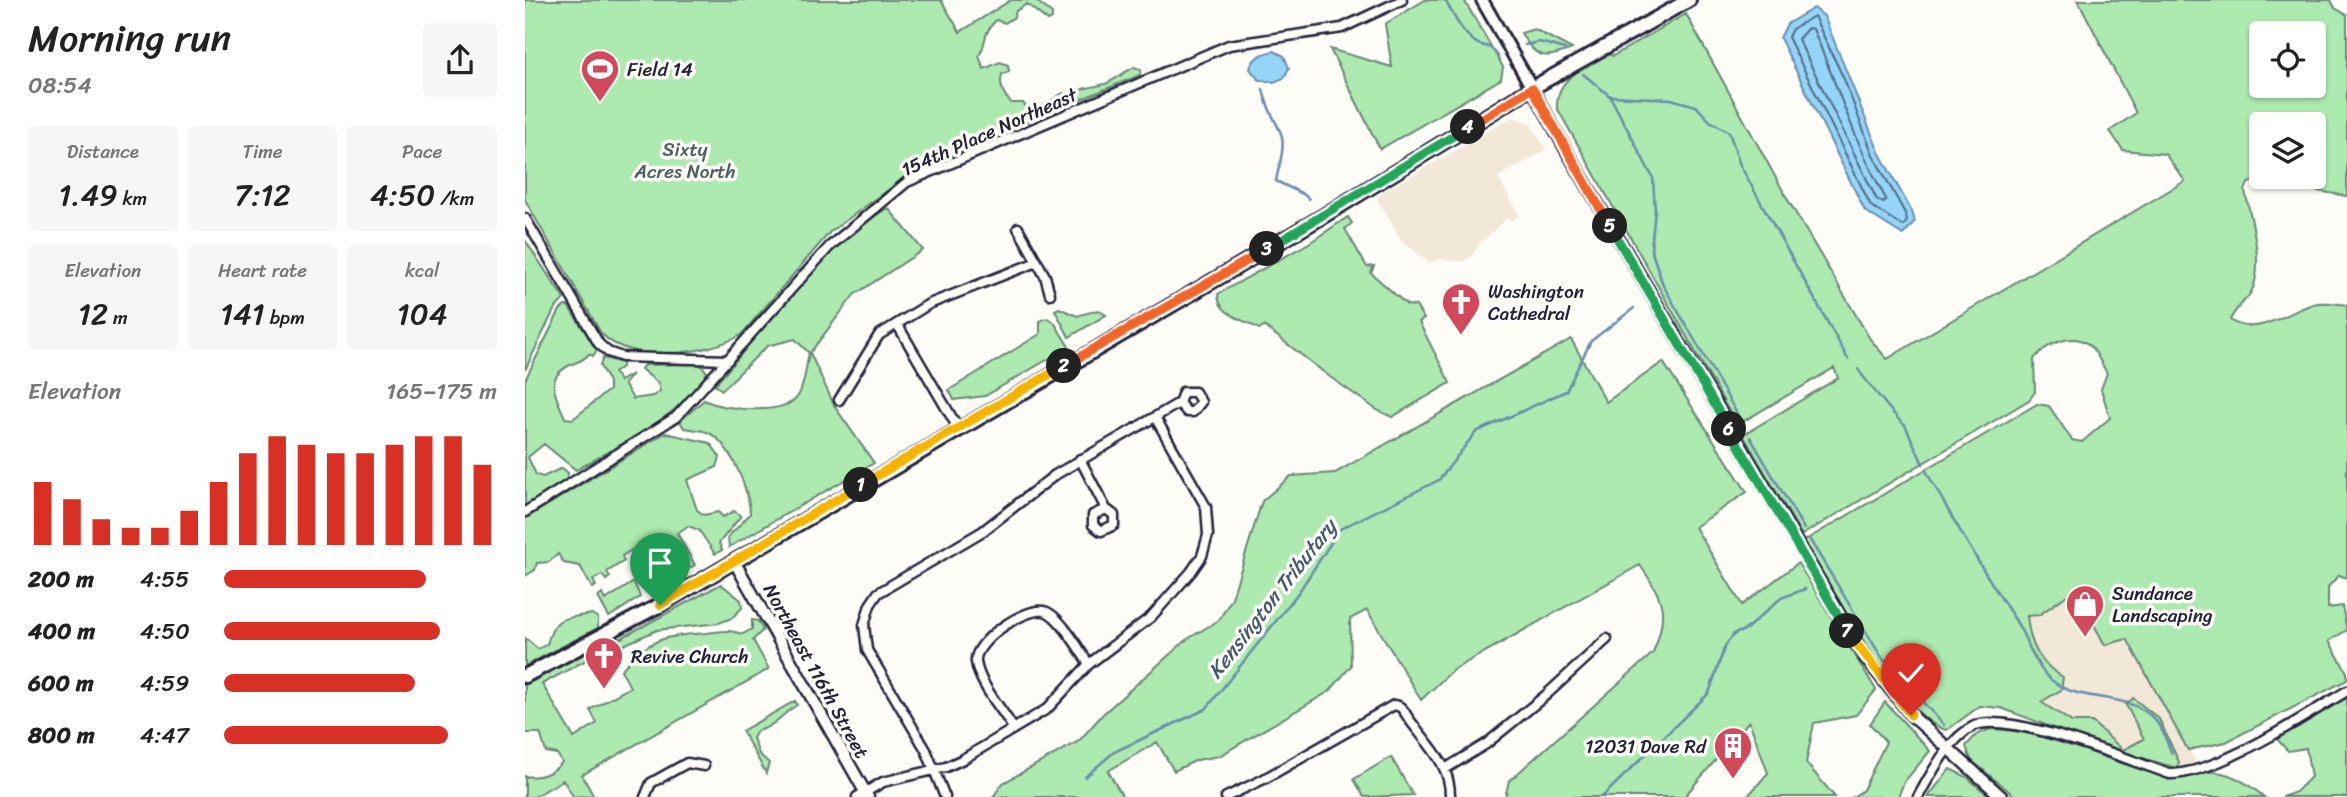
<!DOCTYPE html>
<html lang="en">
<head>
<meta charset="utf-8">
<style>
	body { margin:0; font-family:Sriracha,sans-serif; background:#f6f6f6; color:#222; height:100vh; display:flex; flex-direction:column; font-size:26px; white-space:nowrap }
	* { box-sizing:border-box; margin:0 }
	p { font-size:23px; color:#767676 }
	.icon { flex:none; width:38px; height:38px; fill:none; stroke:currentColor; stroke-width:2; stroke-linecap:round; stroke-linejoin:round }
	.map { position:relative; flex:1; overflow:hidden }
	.sheet { display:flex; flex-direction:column; background:#fff; width:525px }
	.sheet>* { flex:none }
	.tools { position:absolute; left:1724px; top:21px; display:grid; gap:14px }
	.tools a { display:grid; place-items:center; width:77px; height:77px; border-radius:7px; background:#fff; box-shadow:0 2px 5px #0004; font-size:35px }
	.pin { position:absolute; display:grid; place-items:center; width:60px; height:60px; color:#fff; margin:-72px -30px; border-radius:50% 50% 50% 0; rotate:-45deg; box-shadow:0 0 7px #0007 }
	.pin .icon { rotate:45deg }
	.km { position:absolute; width:35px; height:35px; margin:-18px; border-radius:50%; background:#222; color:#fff; font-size:19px; line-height:35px; text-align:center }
	.round { display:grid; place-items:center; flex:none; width:74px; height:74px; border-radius:7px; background:#f6f6f6 }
	.headline { display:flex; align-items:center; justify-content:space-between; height:119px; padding:0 28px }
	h1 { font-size:38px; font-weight:600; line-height:52px }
	.stats { display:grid; grid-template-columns:repeat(3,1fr); gap:10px; height:119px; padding:7px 28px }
	.stats div { display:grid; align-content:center; border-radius:7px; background:#f6f6f6; text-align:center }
	.stats b { font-size:30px; font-weight:600 }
	.stats small { font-size:19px; font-weight:400 }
	.stats p { font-size:19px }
	.chart { height:196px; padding:14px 28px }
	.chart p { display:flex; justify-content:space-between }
	.chart svg { width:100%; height:126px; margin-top:7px; stroke:#d93025; stroke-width:6 }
	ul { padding:0 28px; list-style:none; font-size:23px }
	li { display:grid; grid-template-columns:112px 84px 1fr; align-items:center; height:52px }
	li i { height:18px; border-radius:9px; background:#d93025 }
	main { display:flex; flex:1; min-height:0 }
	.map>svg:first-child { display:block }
	.built { fill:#f2e8d7 }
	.green { fill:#adeab0; stroke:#688676; stroke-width:2; fill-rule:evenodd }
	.water { fill:#95d5f7; stroke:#678dac; stroke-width:2 }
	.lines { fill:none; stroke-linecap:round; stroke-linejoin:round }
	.shore { stroke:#506a86; stroke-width:2 }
	.stream { stroke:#678dac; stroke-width:2.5 }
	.minor-casing { stroke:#22223b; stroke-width:13 }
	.tertiary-casing { stroke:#22223b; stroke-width:15 }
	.secondary-casing { stroke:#22223b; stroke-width:16 }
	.primary-casing { stroke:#22223b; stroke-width:18 }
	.minor { stroke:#fdfcf7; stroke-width:8 }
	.tertiary { stroke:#fdfcf7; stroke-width:10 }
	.secondary { stroke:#fdfcf7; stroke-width:10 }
	.primary { stroke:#fdfcf7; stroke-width:12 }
	.split-1-casing { stroke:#fff; stroke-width:14 }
	.split-2-casing { stroke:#fff; stroke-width:14 }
	.split-3-casing { stroke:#fff; stroke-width:14 }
	.split-4-casing { stroke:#fff; stroke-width:14 }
	.split-5-casing { stroke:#fff; stroke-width:14 }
	.split-6-casing { stroke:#fff; stroke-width:14 }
	.split-7-casing { stroke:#fff; stroke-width:14 }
	.split-8-casing { stroke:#fff; stroke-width:14 }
	.split-1 { stroke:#f5b400; stroke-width:9 }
	.split-2 { stroke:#f5b400; stroke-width:9 }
	.split-3 { stroke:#f0652b; stroke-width:9 }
	.split-4 { stroke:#22a559; stroke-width:9 }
	.split-5 { stroke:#f0652b; stroke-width:9 }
	.split-6 { stroke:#22a559; stroke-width:9 }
	.split-7 { stroke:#22a559; stroke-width:9 }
	.split-8 { stroke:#f5b400; stroke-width:9 }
	.labels { text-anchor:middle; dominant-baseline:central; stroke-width:7; stroke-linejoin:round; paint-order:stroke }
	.poi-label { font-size:19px; fill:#22223b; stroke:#fdfcf7; text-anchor:start }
	.street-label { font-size:19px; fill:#22223b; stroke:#fdfcf7 }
	.park-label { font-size:19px; fill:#4c5e5e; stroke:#fdfcf7 }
	.water-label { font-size:21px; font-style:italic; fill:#445873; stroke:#fdfcf7 }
</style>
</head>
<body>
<main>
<section class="sheet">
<div class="headline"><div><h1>Morning run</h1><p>08:54</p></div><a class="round"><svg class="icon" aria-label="share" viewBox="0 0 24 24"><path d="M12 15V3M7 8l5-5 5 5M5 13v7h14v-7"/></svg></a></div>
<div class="stats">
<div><p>Distance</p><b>1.49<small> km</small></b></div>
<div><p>Time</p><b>7:12</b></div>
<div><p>Pace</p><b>4:50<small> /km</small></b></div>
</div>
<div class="stats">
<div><p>Elevation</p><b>12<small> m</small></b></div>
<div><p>Heart rate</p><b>141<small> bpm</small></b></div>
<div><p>kcal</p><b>104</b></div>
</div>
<div class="chart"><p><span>Elevation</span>165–175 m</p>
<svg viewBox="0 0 160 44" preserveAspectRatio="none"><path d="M5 44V22M15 44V28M25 44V35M35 44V38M45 44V38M55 44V32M65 44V22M75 44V12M85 44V6M95 44V9M105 44V12M115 44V12M125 44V9M135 44V6M145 44V6M155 44V16"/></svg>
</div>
<ul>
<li><b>200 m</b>4:55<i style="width:74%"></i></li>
<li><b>400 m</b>4:50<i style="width:79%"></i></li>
<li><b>600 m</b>4:59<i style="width:70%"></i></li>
<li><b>800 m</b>4:47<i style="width:82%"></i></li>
</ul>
</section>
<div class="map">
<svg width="1822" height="797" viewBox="0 0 1822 797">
	<rect width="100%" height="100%" fill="#fdfcf7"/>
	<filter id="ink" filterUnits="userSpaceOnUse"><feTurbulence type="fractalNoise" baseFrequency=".0143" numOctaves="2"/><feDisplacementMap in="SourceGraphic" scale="14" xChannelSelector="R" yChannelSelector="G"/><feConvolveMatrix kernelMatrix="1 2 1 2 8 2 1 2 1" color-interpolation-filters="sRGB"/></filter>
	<g filter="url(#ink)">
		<path class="built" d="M 988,117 L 1006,124 L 1021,150 L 973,177 L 995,216 L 985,221 L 981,219 L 955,243 L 946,257 L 936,262 L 917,259 L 904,263 L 877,241 L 852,199 L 858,192 Z
			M 1558,567 L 1671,761 L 1664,765 L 1652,768 L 1579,747 L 1522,725 L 1461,627 Z"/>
		<path class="green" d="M 0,0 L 416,0 L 435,32 L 486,0 L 510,0 L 527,13 L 527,19 L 523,21 L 502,4 L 491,11 L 489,17 L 480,23 L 471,20 C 456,36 463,41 454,56 L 459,69 L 475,62 L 483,65 L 484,72 L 477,74 C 474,86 478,94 486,103 L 498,103 L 503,109 L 514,108 L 538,93 L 547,95 C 559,86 567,88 580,84 C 589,81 600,71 610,67 L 616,70 L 615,75 L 455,141 L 370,185 L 305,232 L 216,335 C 184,354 103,365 76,333 L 0,200 Z
			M 900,0 L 939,0 L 978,67 L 976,79 L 855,149 L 805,49 L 867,67 L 860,24 Z
			M 1553,0 L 1806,0 L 1810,8 L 1822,15 L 1822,196 L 1758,185 L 1738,178 L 1723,183 L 1720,191 C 1726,219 1741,268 1725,294 C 1718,303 1710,309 1705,320 C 1731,338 1762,312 1788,304 C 1799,301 1811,304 1822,305 L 1822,578 L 1814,575 L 1803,587 L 1803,608 L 1817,606 L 1822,630 L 1804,641 L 1822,672 L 1822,680 L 1701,742 L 1663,750 L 1602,639 L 1580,645 L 1563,614 L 1572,599 L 1552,588 L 1514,615 L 1502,616 C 1505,644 1513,663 1538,677 L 1536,690 L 1516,702 L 1547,722 L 1567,722 L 1598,750 L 1619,739 L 1601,705 L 1608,698 L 1634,719 L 1654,762 L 1652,768 L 1579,747 L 1476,708 L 1455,706 L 1422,730 C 1377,721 1303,581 1279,541 L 1512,404 L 1524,406 L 1547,440 L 1557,442 L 1585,418 L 1576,389 L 1582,373 C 1577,365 1573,355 1567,348 C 1551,329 1521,344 1509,359 L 1510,392 L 1504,400 L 1277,535 L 1218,435 L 1313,378 L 1309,368 L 1212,425 L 1032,108 C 1030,78 1060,67 1083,54 L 1088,56 L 1161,14 L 1263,200 L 1345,339 L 1362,359 L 1660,181 L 1640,154 L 1598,150 L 1585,131 L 1611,113 ZM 1736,33 L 1788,33 L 1788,86 L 1736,86 ZM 1736,124 L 1788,124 L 1788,177 L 1736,177 Z
			M 1009,29 L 1047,49 C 1019,59 1012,60 996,33 Z
			M 363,208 L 398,250 L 329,295 L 285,353 L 310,407 L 349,463 L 204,547 L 203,537 L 225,514 C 225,492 205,441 182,432 C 175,430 166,429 159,428 L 155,421 L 179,400 C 198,410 260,416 273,396 C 280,385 281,365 284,353 L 270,339 L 242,346 L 197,390 L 190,385 C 239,329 299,245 363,208 Z
			M 823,217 L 827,223 L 820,229 L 842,267 L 849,266 L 846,273 L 882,305 L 891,306 L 899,319 L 894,322 L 925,383 L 867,417 L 852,410 L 805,377 L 739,326 L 734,329 C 719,319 693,315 693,294 L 784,243 Z
			M 0,240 L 39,299 L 29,310 L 0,370 Z
			M 40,306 L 43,306 L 72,350 L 68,356 L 64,354 C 57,362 53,361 45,365 C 17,379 32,397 40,418 L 48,419 L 84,390 L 84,382 L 75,366 L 78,358 L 97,363 L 97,367 L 89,373 L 95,381 L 107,374 L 99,384 L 108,399 L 128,396 L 135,391 L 133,383 L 116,369 L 119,365 L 175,364 L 182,372 C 163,413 89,448 51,470 L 19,444 L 3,457 L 11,475 L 18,477 L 37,468 L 43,473 L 42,479 L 0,506 L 0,380 L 35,310 Z
			M 534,308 L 552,316 L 573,310 L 581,315 L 544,337 L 530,310 Z
			M 522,318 L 529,322 L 544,347 L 460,396 L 429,400 L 424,390 L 515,334 L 515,321 Z
			M 1046,339 L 1081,402 L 1138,362 L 1222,492 L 1170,527 L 1217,605 L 1273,563 L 1351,690 L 1331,715 L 1289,723 L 1281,763 L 1310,797 L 1222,797 L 1243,773 L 1224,721 L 1159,797 L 980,797 L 984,781 L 1128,653 C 1144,613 1139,600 1115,565 L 928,670 L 896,700 L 842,610 L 825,619 L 826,666 L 805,691 L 694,756 L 672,760 L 649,771 L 632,742 L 583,771 L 598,797 L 468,797 L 478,783 L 554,741 L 578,714 L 661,640 L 694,620 L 707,598 L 737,501 L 766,476 L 810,473 Z
			M 140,433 L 185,443 L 195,457 L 192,467 L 162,480 L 172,510 L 179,515 L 193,512 L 198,517 L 209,511 L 216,516 L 194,543 L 197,550 L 190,554 L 174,530 L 163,526 L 152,533 L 170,565 L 123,592 L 115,579 L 122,575 L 125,579 L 134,577 L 139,570 L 137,563 L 144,559 L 130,536 L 97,556 L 99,561 L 82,572 L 85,577 L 81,580 L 77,575 L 68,580 L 71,586 L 67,588 L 55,566 L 39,563 L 33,554 L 24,562 L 12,563 L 10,570 L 0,576 L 0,519 Z
			M 109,582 L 115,597 L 84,617 L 73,597 L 77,594 L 80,600 Z
			M 196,584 L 216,600 L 217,608 L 207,618 L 194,623 L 132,630 L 67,659 L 70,665 L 66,667 L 61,660 L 17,684 L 49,738 L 72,723 L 65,710 L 105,687 L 96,670 C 126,637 140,636 182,633 C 203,631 198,629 218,634 L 227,629 L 227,620 L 233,621 L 238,630 L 228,640 L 244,669 L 57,775 L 69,797 L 48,796 L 38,780 L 9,797 L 0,797 L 0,776 C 13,779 29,773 37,762 L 32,754 L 21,752 L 15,733 L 0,733 L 0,685 L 45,659 L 98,637 Z
			M 67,614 L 73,618 L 73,628 L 0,666 L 0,638 L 13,649 L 22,644 C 30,614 40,619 67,614 Z
			M 1822,698 L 1822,797 L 1757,797 L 1771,792 L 1786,777 L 1781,748 L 1763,751 L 1751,738 Z
			M 270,701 L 272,705 C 257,714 248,728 232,731 L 228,738 L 234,754 L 244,763 L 241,773 L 217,731 Z
			M 1360,702 L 1405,751 L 1379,782 L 1373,797 L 1328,797 L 1338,790 L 1361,742 L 1345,724 Z
			M 1465,729 C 1529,731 1587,765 1649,779 C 1662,779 1671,773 1682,772 C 1703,770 1725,785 1739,797 L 1491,797 L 1446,760 L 1441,746 L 1451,735 Z
			M 866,757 L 888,795 L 839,797 L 829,779 Z
			M 1425,769 L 1442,777 L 1465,797 L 1403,797 Z"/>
		<path class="water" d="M 1289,8 L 1299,16 L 1354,152 L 1387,212 L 1390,221 L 1378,235 L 1340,211 L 1255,38 L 1262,24 Z
			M 749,51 L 759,56 L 764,68 L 759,78 L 749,82 L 734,80 L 725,69 C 727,58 738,53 749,51 Z"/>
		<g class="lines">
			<path class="shore" d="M 1289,16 L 1319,79 L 1348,155 L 1381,215 L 1382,221 L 1378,226 L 1346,206 L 1263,37 L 1267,29 Z
				M 1283,28 L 1288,29 C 1312,85 1331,145 1361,199 L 1359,203 L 1352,200 L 1273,39 Z"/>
			<path class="stream" d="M 920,0 C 928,14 936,32 950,42 C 960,50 961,40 973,56
				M 1000,45 L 1014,42 L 1040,49
				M 1058,74 L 1085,96 L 1128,178 L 1130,210 L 1126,249 L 1138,285 L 1218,424
				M 738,89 C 741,106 748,116 755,131 C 762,145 753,168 751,181 L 778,194 L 784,199
				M 1086,96 L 1146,99 L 1171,106 L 1185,121 L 1204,132 L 1215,165 L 1323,359
				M 1333,369 C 1337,376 1376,424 1380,425 L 1398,464
				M 1225,437 L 1279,529
				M 1401,471 C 1429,521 1457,570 1489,618 C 1501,636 1506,657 1520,674 C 1550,708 1600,687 1630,720 C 1638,728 1642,744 1647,753
				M 1285,540 L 1357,658 L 1419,725
				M 560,777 L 589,752 L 681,709 L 773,593 L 815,529 L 914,480 L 951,432 L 1041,391 L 1066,341 L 1109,308
				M 1077,797 L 1184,693 L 1200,646 L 1209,634 L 1220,630 L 1256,598 L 1280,589"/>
			<g class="minor-casing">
				<path id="minor" d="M 0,218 L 74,344 L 83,352 L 97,357 L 203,360
					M 493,228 L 520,276 L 525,294
					M 372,324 L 433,428
					M 314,400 L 354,335 L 404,304 L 512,262
					M 555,459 L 581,509 L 589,515 L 589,525 L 576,531 L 568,525 L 568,515 L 581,509
					M 0,512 L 151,417 L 305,246 L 382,182 L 704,45 L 817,28 L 877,0
					M 488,728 C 477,709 454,684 451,662 C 448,642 500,607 519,611 C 534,614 555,651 564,664
					M 920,769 L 961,744 L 1021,695 L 1082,639
					M 120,797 L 126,783 L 162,763 L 179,766
					M 332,797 L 358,782 L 421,767 L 438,759 L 522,709 L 564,664 L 626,617 L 666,572 L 677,556 L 683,535 L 681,507 L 630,417
					M 420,797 L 401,750 L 342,650 L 339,625 L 345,605 L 353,593 L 458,531 L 530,475 L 654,403 L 658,392 L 670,392 L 676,402 L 668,412 L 662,412 L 654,403
					M 701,797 L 739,779 L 869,705 C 878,706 879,712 884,719 C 902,744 926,764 925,797
					M 1393,797 C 1406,774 1424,738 1449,726 C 1482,710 1606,761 1645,774 C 1693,774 1779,716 1822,691"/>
			</g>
			<g class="tertiary-casing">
				<path id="tertiary" d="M 1007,88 L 1040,148 L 1339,656 L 1386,715 L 1477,797
					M 209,561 L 343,797"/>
			</g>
			<g class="secondary-casing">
				<path id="secondary" d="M 957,0 L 1007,88"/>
			</g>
			<g class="primary-casing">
				<path id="primary" d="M 0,676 L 135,605 L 795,218 L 1007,88 L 1164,0"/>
			</g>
			<use href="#minor" class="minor"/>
			<use href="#tertiary" class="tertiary"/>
			<use href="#secondary" class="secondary"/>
			<use href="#primary" class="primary"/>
		</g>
	</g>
	<g class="lines" filter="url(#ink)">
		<g class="split-1-casing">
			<path id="split-1" d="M 135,605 L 336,485"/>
		</g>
		<g class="split-2-casing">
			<path id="split-2" d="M 336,485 L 539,366"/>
		</g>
		<g class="split-3-casing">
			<path id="split-3" d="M 539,366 L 742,249"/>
		</g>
		<g class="split-4-casing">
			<path id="split-4" d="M 742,249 L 943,127"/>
		</g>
		<g class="split-5-casing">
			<path id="split-5" d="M 943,127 L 1007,88 L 1085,226"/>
		</g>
		<g class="split-6-casing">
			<path id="split-6" d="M 1085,226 L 1204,429"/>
		</g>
		<g class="split-7-casing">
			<path id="split-7" d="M 1204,429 L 1322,631"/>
		</g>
		<g class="split-8-casing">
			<path id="split-8" d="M 1322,631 L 1386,715"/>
		</g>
		<use href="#split-1" class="split-1"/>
		<use href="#split-2" class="split-2"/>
		<use href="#split-3" class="split-3"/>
		<use href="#split-4" class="split-4"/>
		<use href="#split-5" class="split-5"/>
		<use href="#split-6" class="split-6"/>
		<use href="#split-7" class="split-7"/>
		<use href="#split-8" class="split-8"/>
	</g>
	<defs>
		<g id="stadium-pin" transform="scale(2.0125)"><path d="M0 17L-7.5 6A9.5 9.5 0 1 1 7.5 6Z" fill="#d1495b" stroke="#fdfcf7"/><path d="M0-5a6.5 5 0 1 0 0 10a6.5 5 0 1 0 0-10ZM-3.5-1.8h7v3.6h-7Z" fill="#fff"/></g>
		<g id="church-pin" transform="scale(2.0125)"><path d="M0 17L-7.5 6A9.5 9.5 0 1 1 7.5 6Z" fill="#d1495b" stroke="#fdfcf7"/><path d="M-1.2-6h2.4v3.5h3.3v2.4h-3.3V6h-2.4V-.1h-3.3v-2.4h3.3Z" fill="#fff"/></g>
		<g id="shop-pin" transform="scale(2.0125)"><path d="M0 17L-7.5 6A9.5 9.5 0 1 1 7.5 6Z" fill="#d1495b" stroke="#fdfcf7"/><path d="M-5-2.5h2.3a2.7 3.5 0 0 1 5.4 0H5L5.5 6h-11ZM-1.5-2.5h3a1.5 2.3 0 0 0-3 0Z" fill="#fff"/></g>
		<g id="building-pin" transform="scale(2.0125)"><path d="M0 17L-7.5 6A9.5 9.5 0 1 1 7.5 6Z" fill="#d1495b" stroke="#fdfcf7"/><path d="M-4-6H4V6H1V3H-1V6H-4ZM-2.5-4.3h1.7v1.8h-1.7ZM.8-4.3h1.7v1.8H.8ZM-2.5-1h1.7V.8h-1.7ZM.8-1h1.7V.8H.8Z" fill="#fff"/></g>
	</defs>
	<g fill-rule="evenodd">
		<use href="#stadium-pin" x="75" y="69"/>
		<use href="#church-pin" x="936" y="302"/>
		<use href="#shop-pin" x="1560" y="604"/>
		<use href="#church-pin" x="79" y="656"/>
		<use href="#building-pin" x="1208" y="746"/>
	</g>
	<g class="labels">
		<g class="poi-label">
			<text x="102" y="69">Field 14</text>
			<text x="963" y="291">Washington<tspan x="963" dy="22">Cathedral</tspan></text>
			<text x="1587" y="593">Sundance<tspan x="1587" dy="22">Landscaping</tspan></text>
			<text x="106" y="656">Revive Church</text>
			<text x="1181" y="746" text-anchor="end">12031 Dave Rd</text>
		</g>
		<g class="street-label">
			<text transform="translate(464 132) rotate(-24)">154th Place Northeast</text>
			<text transform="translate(291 671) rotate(61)">Northeast 116th Street</text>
		</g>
		<g class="park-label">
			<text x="160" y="149">Sixty<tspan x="160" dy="22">Acres North</tspan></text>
		</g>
		<g class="water-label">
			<text transform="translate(747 599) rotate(-52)">Kensington Tributary</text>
		</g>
	</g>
</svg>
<div class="tools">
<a><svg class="icon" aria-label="locate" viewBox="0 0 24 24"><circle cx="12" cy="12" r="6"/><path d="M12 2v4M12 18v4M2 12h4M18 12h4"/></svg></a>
<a><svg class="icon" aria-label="layers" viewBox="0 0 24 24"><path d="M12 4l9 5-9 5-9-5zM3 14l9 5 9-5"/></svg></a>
</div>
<div class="pin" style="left:135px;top:605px;background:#1e9e55"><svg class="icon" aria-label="arrive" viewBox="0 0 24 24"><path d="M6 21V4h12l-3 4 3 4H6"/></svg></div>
<div class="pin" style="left:1386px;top:715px;background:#d93025"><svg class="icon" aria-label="check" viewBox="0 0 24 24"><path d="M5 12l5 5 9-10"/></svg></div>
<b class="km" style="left:336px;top:485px">1</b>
<b class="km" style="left:539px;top:366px">2</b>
<b class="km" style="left:742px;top:249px">3</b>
<b class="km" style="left:943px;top:127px">4</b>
<b class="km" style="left:1085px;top:226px">5</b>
<b class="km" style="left:1204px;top:429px">6</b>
<b class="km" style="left:1322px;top:631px">7</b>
</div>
</main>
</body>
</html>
